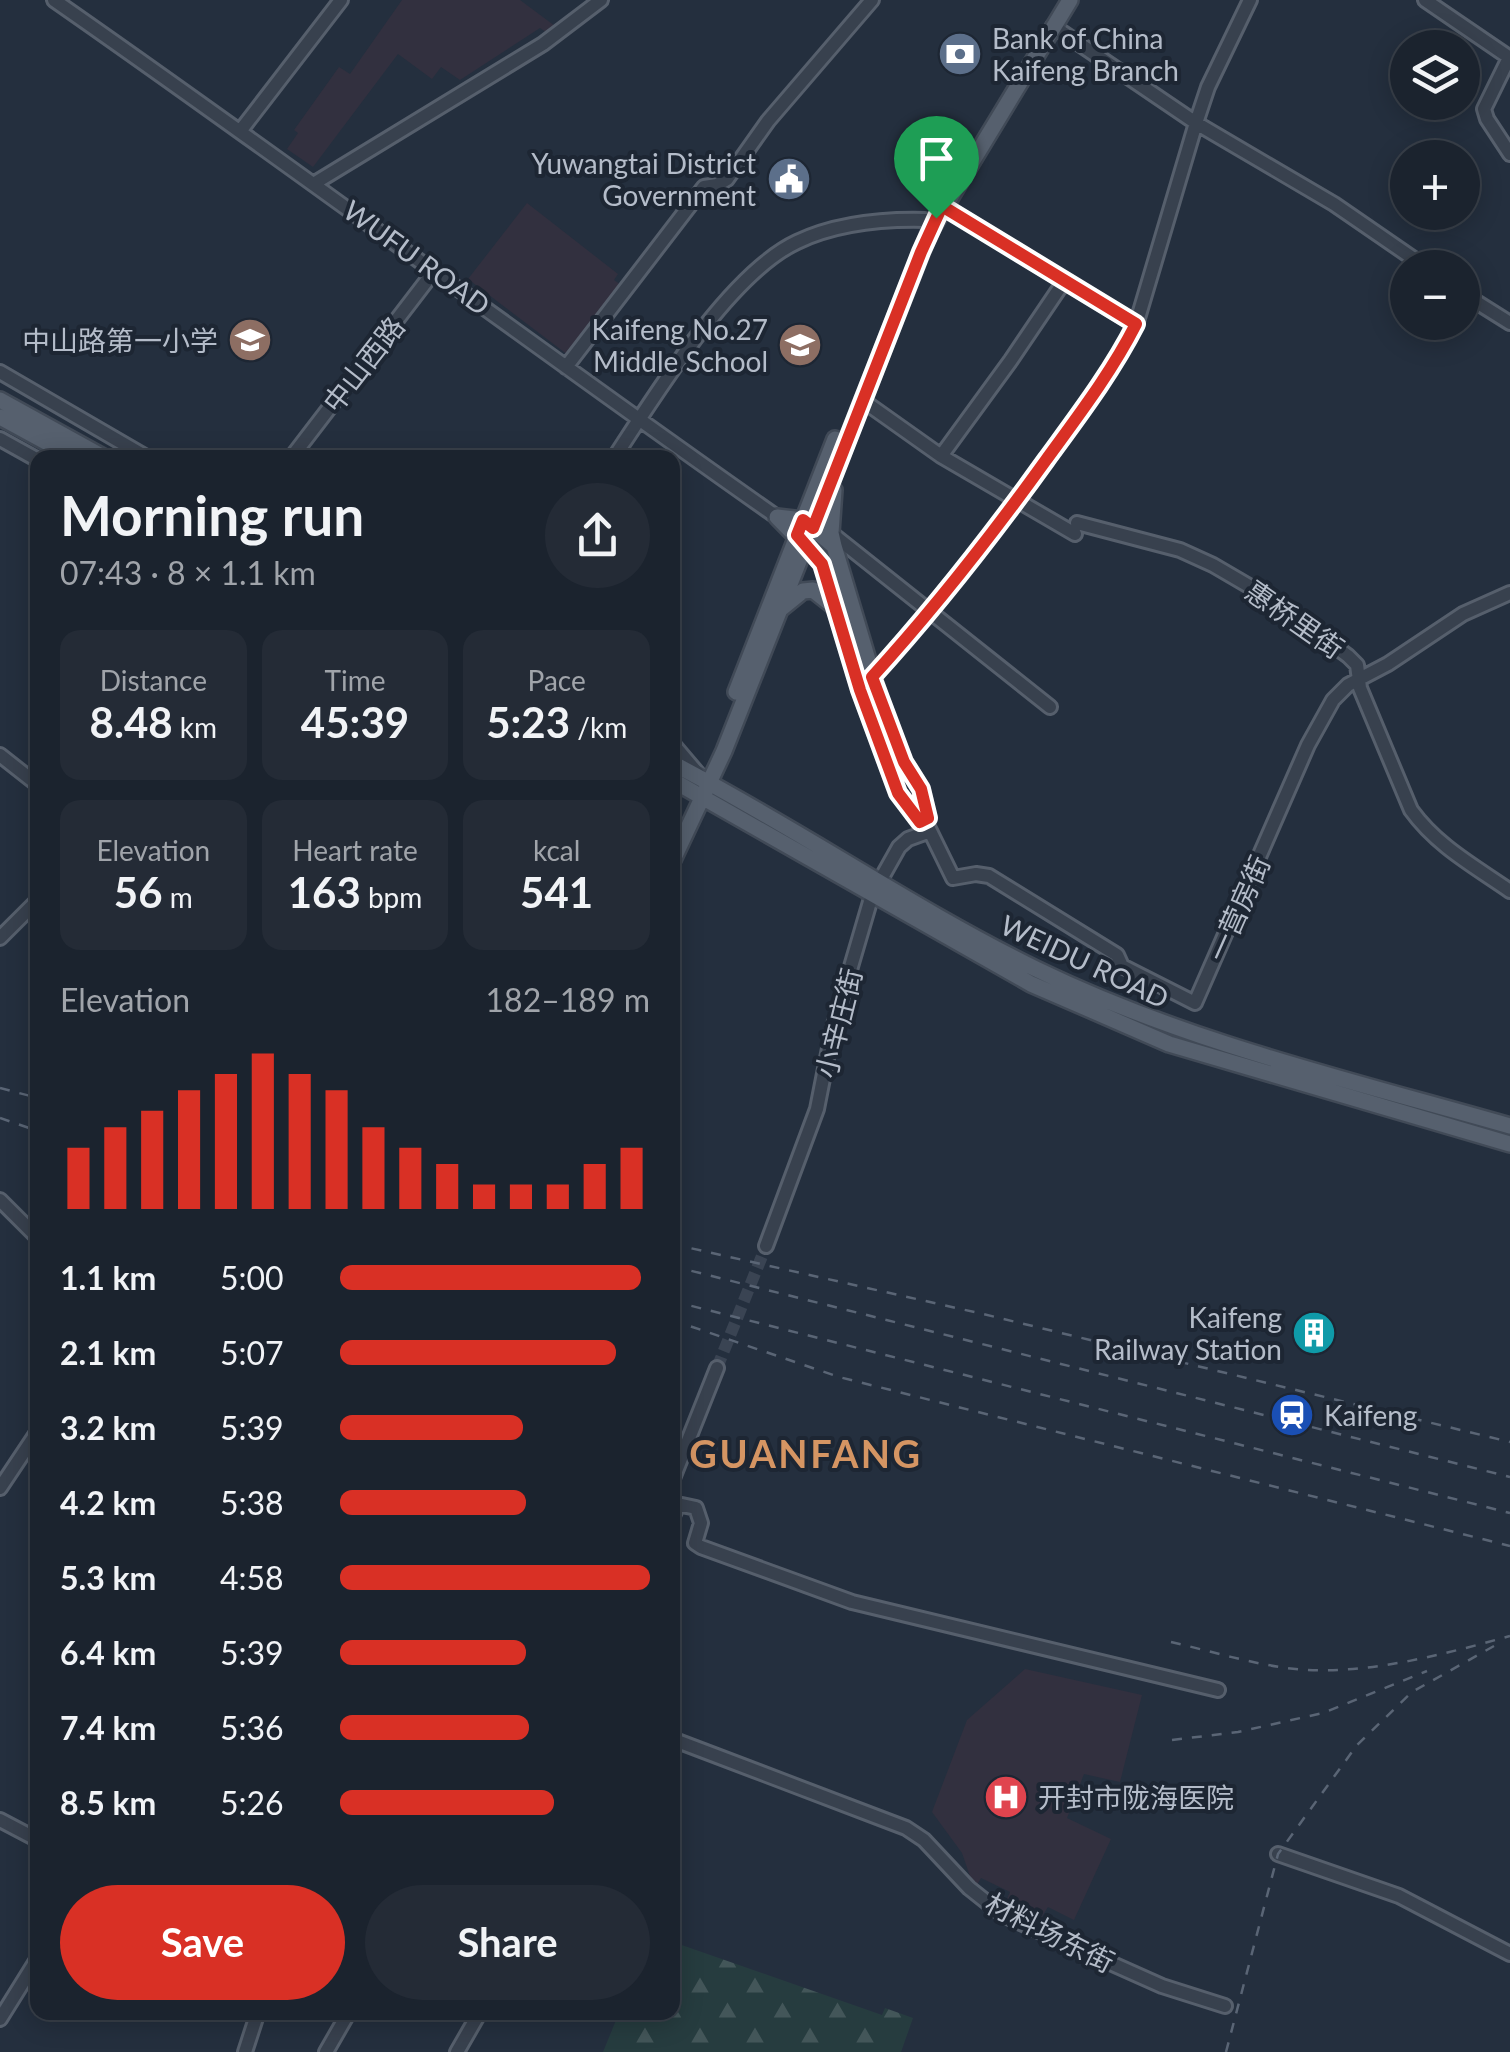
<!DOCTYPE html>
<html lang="en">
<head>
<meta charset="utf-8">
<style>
	body { margin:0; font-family:Lato,"Noto Sans SC",sans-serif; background:#242b36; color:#f1f3f6; height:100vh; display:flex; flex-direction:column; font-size:38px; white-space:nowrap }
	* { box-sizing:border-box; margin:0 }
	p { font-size:32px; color:#a0a4aa }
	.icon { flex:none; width:55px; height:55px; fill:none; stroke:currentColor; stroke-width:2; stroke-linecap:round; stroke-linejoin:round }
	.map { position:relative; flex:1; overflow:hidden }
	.details { position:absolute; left:30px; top:450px; width:650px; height:1570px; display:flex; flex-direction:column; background:#1b232e; border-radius:20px; box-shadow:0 5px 25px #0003,0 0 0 2px #39404a }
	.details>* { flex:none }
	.fabs { position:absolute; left:1390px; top:30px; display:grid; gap:20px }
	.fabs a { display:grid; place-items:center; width:90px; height:90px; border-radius:50%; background:#1b232e; box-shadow:0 5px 25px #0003,0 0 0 2px #39404a; font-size:50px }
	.pin { position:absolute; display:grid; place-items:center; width:85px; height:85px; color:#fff; margin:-102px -42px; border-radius:50% 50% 50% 0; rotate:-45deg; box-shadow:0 0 10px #0007 }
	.pin .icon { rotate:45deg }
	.round { display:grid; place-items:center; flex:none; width:105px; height:105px; border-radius:52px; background:#242b36 }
	.headline { display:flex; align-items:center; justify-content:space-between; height:170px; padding:0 30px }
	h1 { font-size:55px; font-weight:700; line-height:75px }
	.metrics { display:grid; grid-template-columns:repeat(3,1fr); gap:15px; height:170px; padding:10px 30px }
	.metrics div { display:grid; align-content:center; border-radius:20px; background:#242b36; text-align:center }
	.metrics b { font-size:42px; font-weight:700 }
	.metrics small { font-size:28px; font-weight:400 }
	.metrics p { font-size:28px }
	.chart { height:280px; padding:20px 30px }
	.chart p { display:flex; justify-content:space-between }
	.chart svg { width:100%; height:180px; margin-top:10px; stroke:#d93025; stroke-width:6 }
	.cta { display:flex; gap:20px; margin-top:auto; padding:20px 30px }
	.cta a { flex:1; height:115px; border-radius:60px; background:#d93025; color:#fff; font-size:40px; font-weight:700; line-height:115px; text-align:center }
	.cta a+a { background:#242b36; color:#f1f3f6 }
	ul { padding:0 30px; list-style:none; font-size:32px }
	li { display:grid; grid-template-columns:160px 120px 1fr; align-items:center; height:75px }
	li i { height:25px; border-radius:12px; background:#d93025 }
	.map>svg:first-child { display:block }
	.medical { fill:#32303f }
	.forest { fill:url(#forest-firs) }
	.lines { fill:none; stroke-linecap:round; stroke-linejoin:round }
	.minor-tunnel { stroke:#3a4453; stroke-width:12; stroke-dasharray:12 6; stroke-linecap:butt }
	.minor-casing { stroke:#565f6c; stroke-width:18 }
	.major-casing { stroke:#414a57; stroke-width:20 }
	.minor { stroke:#38414e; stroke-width:12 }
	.major { stroke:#56606e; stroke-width:15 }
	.rail { stroke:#5a6575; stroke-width:2.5; stroke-dasharray:10 10; stroke-linecap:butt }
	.route-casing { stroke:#fff; stroke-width:20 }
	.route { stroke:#d93025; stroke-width:12 }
	.labels { text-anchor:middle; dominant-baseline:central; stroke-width:8; stroke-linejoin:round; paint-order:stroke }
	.poi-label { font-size:28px; fill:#b4bcc9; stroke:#1d2633; text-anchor:end }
	.street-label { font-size:28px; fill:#b4bcc9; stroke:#1d2633 }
	.district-label { font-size:38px; font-weight:bold; letter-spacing:2.5px; fill:#d59563; stroke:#1d2633 }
</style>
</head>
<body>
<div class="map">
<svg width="1510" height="2052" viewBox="0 0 1510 2052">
	<defs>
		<pattern id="forest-firs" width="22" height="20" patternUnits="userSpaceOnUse" patternTransform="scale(2.5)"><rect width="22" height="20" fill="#263c3f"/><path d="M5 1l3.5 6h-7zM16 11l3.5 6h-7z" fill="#435659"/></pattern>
	</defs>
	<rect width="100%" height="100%" fill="#242f3e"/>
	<path class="medical" d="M 402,0 L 520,0 L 555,26 L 549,34 L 540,28 L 460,80 L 441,67 L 432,79 L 398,54 L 313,167 L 287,149 L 298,133 L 294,130 L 339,67 L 350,74 Z
		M 527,203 L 618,274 L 614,280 L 621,285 L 568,355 L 468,279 Z
		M 1025,1669 L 1142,1695 L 1120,1782 L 1084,1774 L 1067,1818 L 1111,1839 L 1074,1920 L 1048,1907 L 1041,1918 L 1007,1899 L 1010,1892 L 981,1878 L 977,1885 L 972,1882 L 962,1853 L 932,1812 L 967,1720 Z"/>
	<path class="forest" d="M 673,1942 L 882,2015 L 885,2008 L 913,2018 L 901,2052 L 603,2052 L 619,2013 L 672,2012 Z"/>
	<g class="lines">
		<path class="minor-tunnel" d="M 717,1368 L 766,1246"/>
		<g class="minor-casing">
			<path id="minor" d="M 54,0 C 297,169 534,347 777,517
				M 1425,0 L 1510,58
				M 1053,26 L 1196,123 L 1334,204 L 1427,268
				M 1509,58 L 1484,109 L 1487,119 L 1510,154
				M 241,130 L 341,0
				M 315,183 L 543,44 L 601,0
				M 942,206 L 1136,325
				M 1462,293 L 1510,323
				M 566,367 L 704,187 L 717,185 L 727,179 L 768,121 L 872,0
				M 0,372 L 148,458
				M 862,400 L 941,456 L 1075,534
				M 0,439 L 38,460
				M 941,456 L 1011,360 L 1063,283
				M 291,458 L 435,270
				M 614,458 C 656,394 729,274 797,242 C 835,224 883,219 925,220
				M 1077,523 L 1180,550 L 1213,565 L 1266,596 L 1348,656 L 1357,665 L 1360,688 L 1411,810 C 1437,846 1474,866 1510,891
				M 831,533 L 1050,707
				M 860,689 C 927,616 989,539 1048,458 C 1079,415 1111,372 1136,325 L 1196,123 L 1208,87 L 1250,0
				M 672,743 L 700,776
				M 0,755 L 38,785
				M 930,831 L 953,878 L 976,874 L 989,876 L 1117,955 L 1122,966 L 1195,1003 L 1308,745 L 1333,700 L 1348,685 L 1388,664 L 1463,614 L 1510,593
				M 0,938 L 38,900
				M 0,1200 L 38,1238
				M 766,1246 L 817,1109 L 833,1028 L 872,895 L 899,847 L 908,839 L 930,831 L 928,827
				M 672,1481 L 717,1368
				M 0,1488 L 38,1431
				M 672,1518 L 677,1507 L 682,1505 L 696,1508 L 701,1523 L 695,1543 L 701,1547 L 852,1602 L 1218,1690
				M 672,1739 L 906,1828 L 924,1840 L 969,1888 L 1003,1915 L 1162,1986 L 1225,2006
				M 0,1820 L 38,1840
				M 1278,1854 L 1399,1896 L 1510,1954
				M 0,2019 L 38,1958
				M 245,2052 L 258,2012
				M 326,2052 L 349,2012
				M 457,2052 L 480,2012"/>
		</g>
		<g class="major-casing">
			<path id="major" d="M 0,400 L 105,458
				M 0,417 L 75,458
				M 777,517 L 803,520 L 834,546 L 882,707 L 904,762 L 921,789 L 928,819 L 920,822 L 898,793 L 860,689 L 822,563 Z
				M 834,546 L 831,533 L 834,490
				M 782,608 L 803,591 L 813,590 L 832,605
				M 736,692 L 835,439
				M 672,763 C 796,827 910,907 1036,969 C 1186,1042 1349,1080 1510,1126
				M 672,780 L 1031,984 L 1169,1044 L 1510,1144
				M 672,862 L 724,751 L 929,233 L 1070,0"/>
		</g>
		<use href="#minor" class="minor"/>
		<use href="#major" class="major"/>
		<path class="rail" d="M 0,1088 L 38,1098
			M 0,1118 L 38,1131
			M 672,1244 L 983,1314 L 1510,1442
			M 672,1266 L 1510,1477
			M 672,1301 L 1510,1513
			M 672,1320 L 839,1377 L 1510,1546
			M 1171,1642 C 1215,1652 1261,1667 1306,1670 C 1375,1673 1445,1654 1510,1636
			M 1172,1740 L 1238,1732 L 1323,1713 L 1427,1671
			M 1226,2052 L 1278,1854 L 1357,1745 L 1412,1692 L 1494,1646"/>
	</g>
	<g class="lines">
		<g class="route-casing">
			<path id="route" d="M 942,206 L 1136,324 C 1111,373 1078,416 1046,460 C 992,535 934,609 872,677 L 904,762 L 921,789 L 928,818 L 920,822 L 898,793 L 860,690 L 822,564 L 797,535 L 803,520 L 813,528 L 921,252 Z"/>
		</g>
		<use href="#route" class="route"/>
	</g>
	<defs>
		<g id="bank-disc" transform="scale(2.25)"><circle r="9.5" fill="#5c6f8a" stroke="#1d2633"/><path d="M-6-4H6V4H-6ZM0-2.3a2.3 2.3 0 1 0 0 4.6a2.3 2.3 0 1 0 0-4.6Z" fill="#fff"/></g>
		<g id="civic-disc" transform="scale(2.25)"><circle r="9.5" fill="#5c6f8a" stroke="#1d2633"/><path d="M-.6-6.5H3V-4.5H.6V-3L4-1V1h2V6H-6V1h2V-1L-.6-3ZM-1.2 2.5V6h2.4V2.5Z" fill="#fff"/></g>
		<g id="school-disc" transform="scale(2.25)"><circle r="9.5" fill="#8d6e63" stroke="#1d2633"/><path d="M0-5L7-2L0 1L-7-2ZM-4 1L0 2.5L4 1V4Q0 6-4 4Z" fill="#fff"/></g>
		<g id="building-disc" transform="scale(2.25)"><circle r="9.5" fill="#0f9aa8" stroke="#1d2633"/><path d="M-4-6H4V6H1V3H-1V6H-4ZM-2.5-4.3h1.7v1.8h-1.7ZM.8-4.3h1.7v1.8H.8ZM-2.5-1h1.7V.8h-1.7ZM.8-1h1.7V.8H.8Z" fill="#fff"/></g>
		<g id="station-disc" transform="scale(2.25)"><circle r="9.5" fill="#1a4fb4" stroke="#1d2633"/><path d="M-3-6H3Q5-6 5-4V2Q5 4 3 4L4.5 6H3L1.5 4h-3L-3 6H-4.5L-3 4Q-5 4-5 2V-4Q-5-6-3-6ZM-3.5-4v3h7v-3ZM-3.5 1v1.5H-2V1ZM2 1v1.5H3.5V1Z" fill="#fff"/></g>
		<g id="hospital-disc" transform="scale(2.25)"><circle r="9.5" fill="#e0444e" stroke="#1d2633"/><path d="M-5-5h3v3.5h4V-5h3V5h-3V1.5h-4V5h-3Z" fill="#fff"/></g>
	</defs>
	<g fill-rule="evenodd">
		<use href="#bank-disc" x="960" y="54"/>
		<use href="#civic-disc" x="789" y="179"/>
		<use href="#school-disc" x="250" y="340"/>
		<use href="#school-disc" x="800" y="345"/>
		<use href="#building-disc" x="1314" y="1333"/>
		<use href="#station-disc" x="1292" y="1415"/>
		<use href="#hospital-disc" x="1006" y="1797"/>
	</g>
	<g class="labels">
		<g class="poi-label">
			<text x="992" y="38" text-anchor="start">Bank of China<tspan x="992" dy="32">Kaifeng Branch</tspan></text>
			<text x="756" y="163">Yuwangtai District<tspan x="756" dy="32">Government</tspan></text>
			<text x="768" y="329">Kaifeng No.27<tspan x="768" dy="32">Middle School</tspan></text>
			<text x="218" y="340">中山路第一小学</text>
			<text x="1282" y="1317">Kaifeng<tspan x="1282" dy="32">Railway Station</tspan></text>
			<text x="1324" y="1415" text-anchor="start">Kaifeng</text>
			<text x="1038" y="1797" text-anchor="start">开封市陇海医院</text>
		</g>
		<g class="street-label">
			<text transform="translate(417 257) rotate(36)">WUFU ROAD</text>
			<text transform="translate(363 364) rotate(-52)">中山西路</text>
			<text transform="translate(1295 619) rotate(35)">惠桥里街</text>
			<text transform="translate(1238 908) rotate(-66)">一营房街</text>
			<text transform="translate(1085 961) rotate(25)">WEIDU ROAD</text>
			<text transform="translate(838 1023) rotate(-76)">小辛庄街</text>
			<text transform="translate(1050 1932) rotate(27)">材料场东街</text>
		</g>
		<g class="district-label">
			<text x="806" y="1453">GUANFANG</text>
		</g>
	</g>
</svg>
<div class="fabs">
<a><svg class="icon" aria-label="layers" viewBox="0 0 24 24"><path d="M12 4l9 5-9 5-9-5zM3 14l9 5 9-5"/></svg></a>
<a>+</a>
<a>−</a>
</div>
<div class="pin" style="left:936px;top:218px;background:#1e9e55"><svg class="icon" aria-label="arrive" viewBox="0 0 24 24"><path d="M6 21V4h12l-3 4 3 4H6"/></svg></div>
<section class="details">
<div class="headline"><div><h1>Morning run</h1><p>07:43 · 8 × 1.1 km</p></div><a class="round"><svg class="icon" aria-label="share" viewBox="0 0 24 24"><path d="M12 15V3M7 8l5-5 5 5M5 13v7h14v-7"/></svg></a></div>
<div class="metrics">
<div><p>Distance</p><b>8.48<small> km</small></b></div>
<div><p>Time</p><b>45:39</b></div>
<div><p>Pace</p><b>5:23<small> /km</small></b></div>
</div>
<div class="metrics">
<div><p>Elevation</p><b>56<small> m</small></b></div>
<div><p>Heart rate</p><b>163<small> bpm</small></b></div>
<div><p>kcal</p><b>541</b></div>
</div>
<div class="chart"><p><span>Elevation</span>182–189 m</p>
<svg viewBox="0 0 160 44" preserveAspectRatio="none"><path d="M5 44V29M15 44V24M25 44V20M35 44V15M45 44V11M55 44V6M65 44V11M75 44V15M85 44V24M95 44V29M105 44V33M115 44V38M125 44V38M135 44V38M145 44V33M155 44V29"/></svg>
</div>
<ul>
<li><b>1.1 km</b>5:00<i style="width:97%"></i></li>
<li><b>2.1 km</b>5:07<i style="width:89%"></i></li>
<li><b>3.2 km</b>5:39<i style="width:59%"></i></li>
<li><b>4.2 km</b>5:38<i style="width:60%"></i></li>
<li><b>5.3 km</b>4:58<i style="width:100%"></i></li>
<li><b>6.4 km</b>5:39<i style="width:60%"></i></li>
<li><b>7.4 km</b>5:36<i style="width:61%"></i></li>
<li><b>8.5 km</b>5:26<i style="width:69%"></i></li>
</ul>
<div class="cta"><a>Save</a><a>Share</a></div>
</section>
</div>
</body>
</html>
